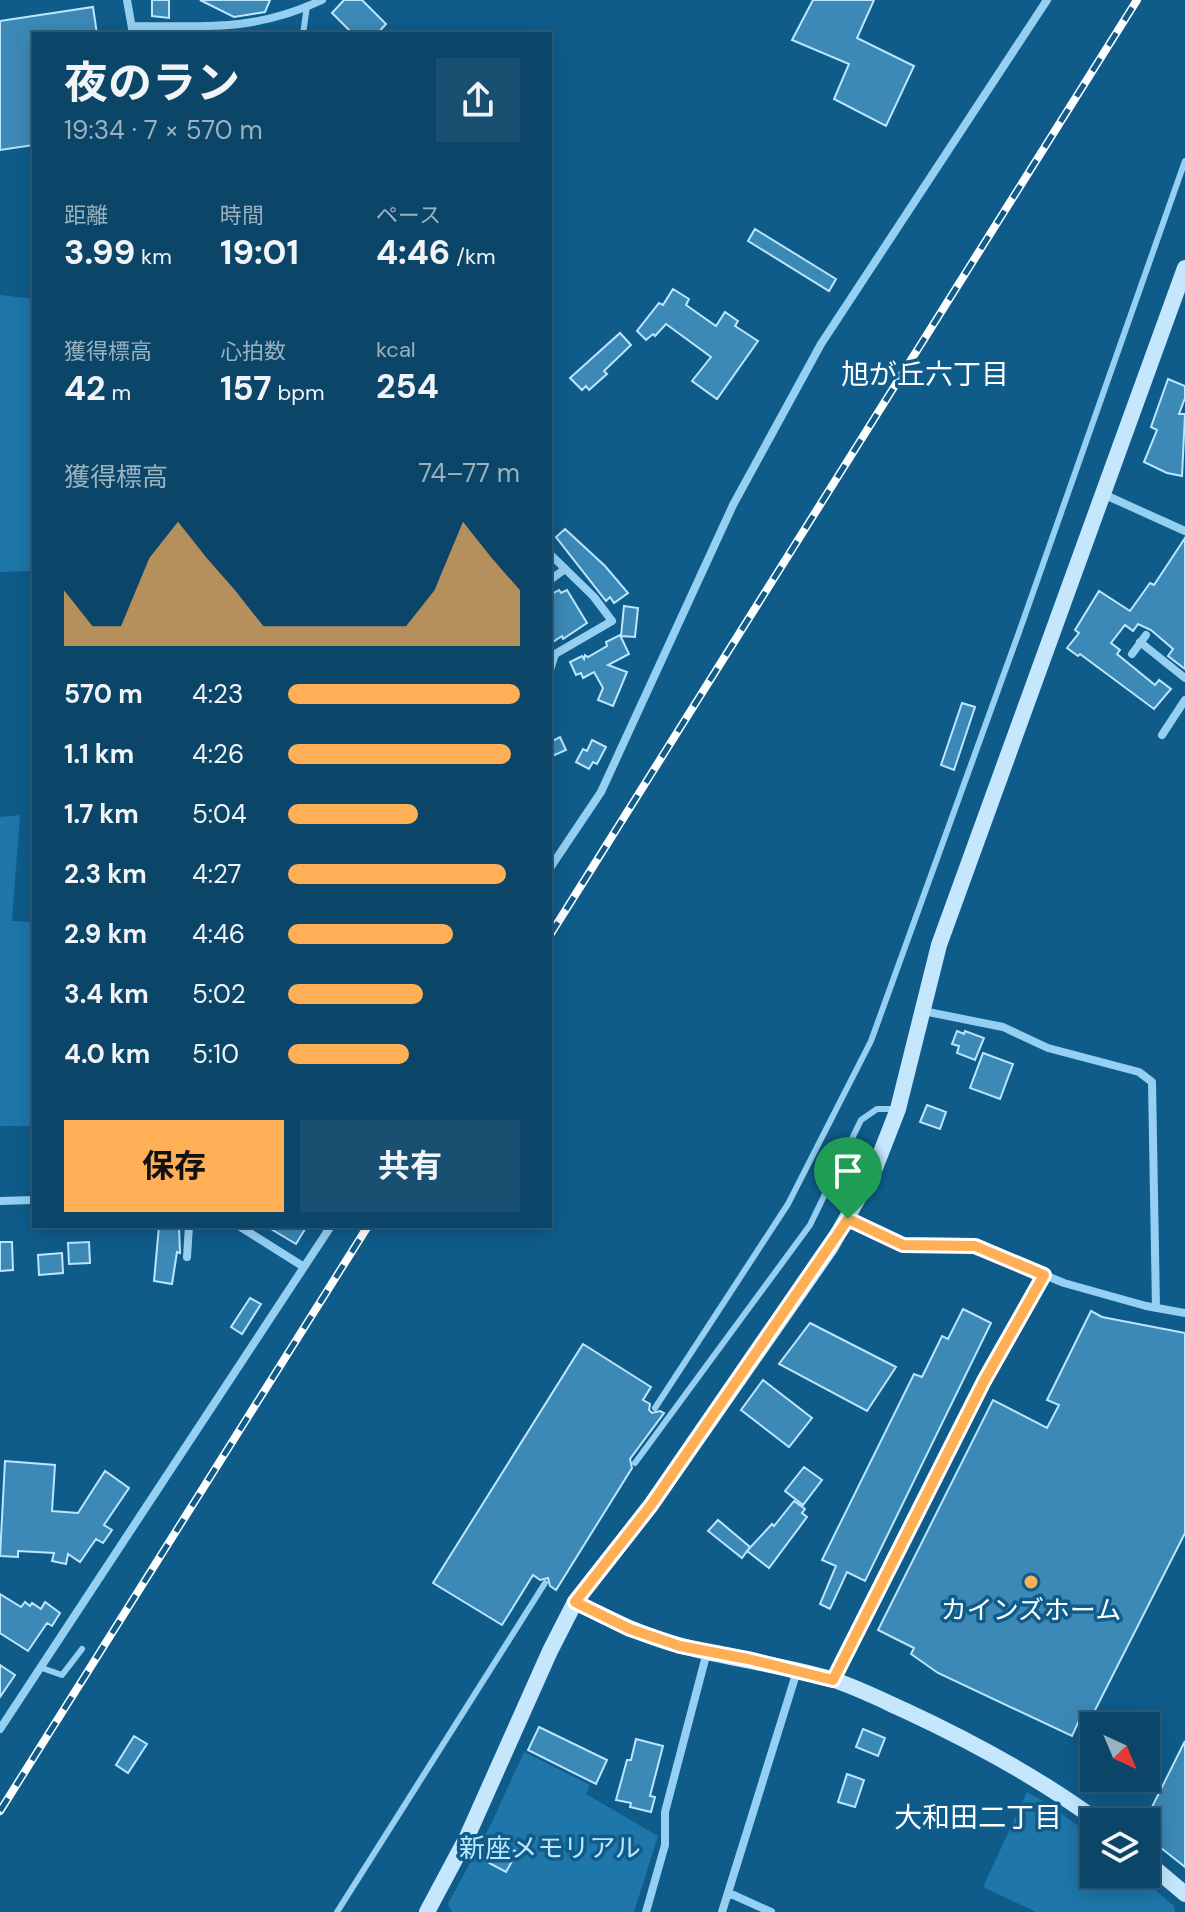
<!DOCTYPE html>
<html lang="ja">
<head>
<meta charset="utf-8">
<style>
	body { margin:0; font-family:"DM Sans","Noto Sans JP",sans-serif; background:#194f71; color:#f1f3f6; height:100vh; display:flex; flex-direction:column; font-size:30px; white-space:nowrap }
	* { box-sizing:border-box; margin:0 }
	p { font-size:26px; color:#9ab1c0 }
	.icon { flex:none; width:44px; height:44px; fill:none; stroke:currentColor; stroke-width:2; stroke-linecap:round; stroke-linejoin:round }
	.map { position:relative; flex:1; overflow:hidden }
	.side { position:absolute; left:32px; top:32px; width:520px; height:1196px; display:flex; flex-direction:column; background:#0b4568; border-radius:0px; box-shadow:0 4px 20px #0003,0 0 0 2px #2b5d7c }
	.side>* { flex:none }
	.needle { width:52px; rotate:136deg }
	.fabs { position:absolute; left:1080px; top:1712px; display:grid; gap:16px }
	.fabs a { display:grid; place-items:center; width:80px; height:80px; border-radius:0px; background:#0b4568; box-shadow:0 4px 20px #0003,0 0 0 2px #2b5d7c; font-size:40px }
	.pin { position:absolute; display:grid; place-items:center; width:68px; height:68px; color:#fff; margin:-82px -34px; border-radius:50% 50% 50% 0; rotate:-45deg; box-shadow:0 0 8px #0007 }
	.pin .icon { rotate:45deg }
	.round { display:grid; place-items:center; flex:none; width:84px; height:84px; border-radius:0px; background:#194f71 }
	.head { display:flex; align-items:center; justify-content:space-between; height:136px; padding:0 32px }
	h1 { font-size:44px; font-weight:700; line-height:60px }
	.metrics { display:grid; grid-template-columns:repeat(3,1fr); gap:12px; height:136px; padding:8px 32px }
	.metrics div { display:grid; align-content:center }
	.metrics b { font-size:34px; font-weight:700 }
	.metrics small { font-size:22px; font-weight:400 }
	.metrics p { font-size:22px }
	.chart { height:224px; padding:16px 32px }
	.chart p { display:flex; justify-content:space-between }
	.chart svg { width:100%; height:144px; margin-top:8px; fill:#ffb057; opacity:.7 }
	.primary-button { display:flex; gap:16px; margin-top:auto; padding:16px 32px }
	.primary-button a { flex:1; height:92px; border-radius:0px; background:#ffb057; color:#111; font-size:32px; font-weight:700; line-height:92px; text-align:center }
	.primary-button a+a { background:#194f71; color:#f1f3f6 }
	ul { padding:0 32px; list-style:none; font-size:26px }
	li { display:grid; grid-template-columns:128px 96px 1fr; align-items:center; height:60px }
	li i { height:20px; border-radius:10px; background:#ffb057 }
	.map>svg:first-child { display:block }
	.green { fill:#1e76a9 }
	.building { fill:#3c89b7; stroke:#bce6fd; stroke-width:2 }
	.lines { fill:none; stroke-linecap:round; stroke-linejoin:round }
	.lane { stroke:#95d0f2; stroke-width:6 }
	.street { stroke:#95d0f2; stroke-width:8 }
	.secondary { stroke:#c4e7fd; stroke-width:16 }
	.rail-casing { stroke:#fff; stroke-width:8 }
	.rail { stroke:#0f5c8b; stroke-width:5; stroke-dasharray:15; stroke-linecap:butt }
	.route-casing { stroke:#fff; stroke-width:16 }
	.route { stroke:#ffb057; stroke-width:10 }
	.poi-dot { fill:#ffb057; stroke:#0f5c8b; stroke-width:3 }
	.labels { text-anchor:middle; dominant-baseline:central; stroke-width:7; stroke-linejoin:round; paint-order:stroke }
	.poi-label { font-size:26px; fill:#fff; stroke:#0f5c8b }
	.park-label { font-size:26px; fill:#bce6fd; stroke:#0f5c8b }
	.neighbourhood-label { font-size:28px; fill:#fff; stroke:#0f5c8b }
</style>
</head>
<body>
<div class="map">
<svg width="1185" height="1912" viewBox="0 0 1185 1912">
	<rect width="100%" height="100%" fill="#0f5c8b"/>
	<path class="green" d="M 0,295 L 34,299 L 34,571 L 0,572 Z
		M 20,815 L 12,921 L 34,922 L 34,1126 L 0,1126 L 0,817 Z
		M 524,1752 L 590,1785 L 586,1794 L 658,1836 L 634,1912 L 452,1912 L 448,1904 L 491,1824 Z
		M 1027,1792 L 1053,1807 L 1094,1838 L 1094,1874 L 1136,1874 L 1174,1906 L 1175,1912 L 1036,1912 L 983,1887 Z"/>
	<path class="building" d="M 152,0 L 169,0 L 169,18 L 152,16 Z
		M 200,0 L 270,0 L 265,12 L 234,17 Z
		M 344,0 L 362,0 L 386,24 L 377,34 L 353,34 L 332,13 Z
		M 813,0 L 874,0 L 857,38 L 914,66 L 886,126 L 834,99 L 849,64 L 792,40 Z
		M 93,7 L 97,34 L 34,34 L 34,145 L 0,150 L 0,21 Z
		M 755,229 L 836,279 L 829,291 L 748,241 Z
		M 673,289 L 689,299 L 686,305 L 716,326 L 725,312 L 738,321 L 735,326 L 758,341 L 717,399 L 692,381 L 711,357 L 666,324 L 655,336 L 653,334 L 646,340 L 637,331 L 659,303 L 663,305 Z
		M 620,333 L 631,345 L 604,371 L 607,374 L 589,390 L 586,386 L 582,390 L 570,378 Z
		M 1168,379 L 1185,386 L 1185,398 L 1179,414 L 1185,414 L 1182,476 L 1167,473 L 1144,462 L 1157,430 L 1151,427 Z
		M 565,529 L 605,566 L 628,593 L 614,603 L 610,597 L 606,601 L 556,537 Z
		M 1185,538 L 1185,669 L 1168,656 L 1173,649 L 1151,630 L 1138,624 L 1133,631 L 1125,625 L 1111,643 L 1120,650 L 1117,654 L 1155,685 L 1159,680 L 1171,689 L 1154,709 L 1080,654 L 1078,656 L 1067,648 L 1079,633 L 1075,630 L 1099,591 L 1130,611 L 1150,583 L 1154,585 Z
		M 559,590 L 561,593 L 567,590 L 587,623 L 563,639 L 562,636 L 550,644 L 550,595 Z
		M 624,606 L 638,608 L 635,637 L 621,636 Z
		M 620,635 L 629,654 L 608,665 L 627,672 L 613,706 L 598,700 L 603,688 L 594,672 L 583,678 L 581,673 L 576,675 L 570,662 L 582,656 L 584,659 L 585,655 L 588,657 L 607,646 L 606,642 Z
		M 962,703 L 975,707 L 954,770 L 941,765 Z
		M 560,737 L 566,750 L 550,757 L 550,742 Z
		M 592,740 L 606,747 L 597,764 L 593,762 L 589,769 L 576,762 L 583,749 L 587,751 Z
		M 957,1031 L 964,1034 L 965,1031 L 984,1038 L 975,1060 L 957,1053 L 959,1046 L 952,1044 Z
		M 983,1053 L 1013,1064 L 1000,1099 L 970,1088 Z
		M 927,1105 L 946,1112 L 940,1129 L 920,1122 Z
		M 159,1226 L 179,1227 L 180,1253 L 177,1252 L 172,1284 L 154,1281 Z
		M 266,1226 L 307,1226 L 296,1244 Z
		M 0,1242 L 12,1242 L 13,1270 L 0,1271 Z
		M 89,1242 L 90,1263 L 69,1264 L 68,1243 Z
		M 62,1253 L 63,1273 L 39,1275 L 38,1255 Z
		M 250,1298 L 261,1304 L 242,1334 L 231,1327 Z
		M 963,1309 L 991,1323 L 865,1581 L 847,1572 L 830,1609 L 820,1604 L 836,1566 L 822,1560 L 914,1374 L 922,1377 L 942,1336 L 948,1339 Z
		M 1091,1311 L 1102,1317 L 1185,1333 L 1185,1533 L 1090,1720 L 1081,1716 L 1072,1736 L 938,1673 L 911,1654 L 914,1648 L 878,1630 L 993,1400 L 1047,1428 L 1059,1405 L 1047,1400 Z
		M 810,1323 L 896,1367 L 867,1411 L 779,1364 Z
		M 583,1344 L 651,1387 L 643,1400 L 650,1404 L 649,1410 L 652,1413 L 660,1411 L 664,1413 L 630,1459 L 632,1468 L 556,1590 L 550,1586 L 548,1578 L 540,1580 L 533,1575 L 502,1625 L 433,1583 Z
		M 763,1380 L 812,1418 L 789,1447 L 741,1410 Z
		M 5,1461 L 55,1465 L 52,1511 L 78,1513 L 105,1471 L 129,1488 L 104,1525 L 112,1530 L 103,1543 L 96,1539 L 80,1562 L 68,1554 L 66,1564 L 52,1561 L 54,1553 L 18,1551 L 18,1557 L 0,1556 Z
		M 804,1467 L 822,1480 L 803,1505 L 785,1491 Z
		M 794,1501 L 805,1509 L 802,1513 L 807,1517 L 769,1568 L 747,1551 L 772,1524 L 774,1526 Z
		M 718,1520 L 750,1547 L 742,1558 L 708,1531 Z
		M 0,1594 L 21,1607 L 25,1602 L 30,1606 L 32,1603 L 41,1609 L 45,1602 L 60,1613 L 52,1626 L 47,1623 L 28,1651 L 0,1633 Z
		M 0,1665 L 15,1675 L 0,1697 Z
		M 539,1727 L 607,1760 L 596,1784 L 528,1750 Z
		M 863,1729 L 885,1738 L 878,1756 L 856,1747 Z
		M 134,1736 L 147,1744 L 128,1773 L 116,1765 Z
		M 636,1739 L 663,1746 L 650,1796 L 655,1797 L 651,1812 L 630,1807 L 631,1803 L 616,1800 L 627,1760 L 631,1760 Z
		M 1185,1741 L 1185,1867 L 1146,1836 L 1146,1819 Z
		M 847,1774 L 864,1780 L 855,1807 L 838,1802 Z
		M 488,1836 L 517,1852 L 506,1872 L 476,1856 Z"/>
	<g class="lines">
		<path class="lane" d="M 303,34 L 307,6
			M 655,1408 L 788,1204 L 871,1041 L 1018,635 L 1185,161
			M 635,1463 L 810,1225 L 861,1120 L 877,1109 L 894,1109
			M 42,1668 L 62,1675 L 82,1649
			M 337,1912 L 545,1583"/>
		<path class="street" d="M 127,0 L 133,34
			M 132,26 C 204,26 254,32 322,0
			M 1103,494 L 1185,531
			M 550,554 L 594,597 L 612,621 L 550,657
			M 550,580 L 565,569
			M 1140,642 L 1185,678
			M 1132,654 L 1146,635
			M 550,670 L 555,654
			M 1162,735 L 1185,700
			M 550,868 L 601,792 L 733,505 L 821,344 L 1047,0
			M 923,1011 L 1003,1027 L 1048,1048 L 1139,1072 L 1152,1082 L 1156,1308
			M 0,1201 L 34,1200
			M 848,1219 L 903,1245 L 975,1246 L 1064,1283 L 1146,1306 L 1185,1313
			M 239,1226 L 304,1267
			M 187,1257 L 189,1226
			M 833,1680 L 984,1381 L 1044,1275
			M 0,1729 L 331,1226
			M 729,1893 L 771,1912
			M 646,1912 L 665,1845 L 665,1812 L 707,1652
			M 722,1912 L 797,1671"/>
		<path class="secondary" d="M 575,1602 C 610,1619 644,1637 682,1646 C 731,1659 782,1665 831,1679 C 856,1687 880,1699 904,1710 C 973,1742 1038,1777 1099,1822
			M 1146,1861 L 1185,1894
			M 427,1912 L 467,1837 L 550,1651 L 575,1602 L 651,1505 L 830,1248 L 875,1168 L 898,1109 L 939,945 L 1185,268"/>
		<g class="rail-casing">
			<path id="rail" d="M 550,935 L 1137,0
				M 0,1811 L 368,1226"/>
		</g>
		<use href="#rail" class="rail"/>
	</g>
	<g class="lines">
		<g class="route-casing">
			<path id="route" d="M 848,1219 L 903,1245 L 975,1246 L 1044,1275 L 984,1381 L 833,1680 L 748,1659 L 680,1646 L 630,1629 L 575,1602 L 651,1505 Z"/>
		</g>
		<use href="#route" class="route"/>
	</g>
	<circle class="poi-dot" cx="1031" cy="1582" r="8"/>
	<g class="labels">
		<g class="poi-label">
			<text x="1031" y="1610">カインズホーム</text>
		</g>
		<g class="park-label">
			<text x="550" y="1848">新座メモリアル</text>
		</g>
		<g class="neighbourhood-label">
			<text x="925" y="374">旭が丘六丁目</text>
			<text x="978" y="1817">大和田二丁目</text>
		</g>
	</g>
</svg>
<div class="fabs">
<a><svg class="needle" viewBox="-14 -14 28 28"><path d="M0-13l5 13h-10z" fill="#e53935"/><path d="M0 13l5-13h-10z" fill="#9ab1c0"/></svg></a>
<a><svg class="icon" aria-label="layers" viewBox="0 0 24 24"><path d="M12 4l9 5-9 5-9-5zM3 14l9 5 9-5"/></svg></a>
</div>
<div class="pin" style="left:848px;top:1219px;background:#1e9e55"><svg class="icon" aria-label="arrive" viewBox="0 0 24 24"><path d="M6 21V4h12l-3 4 3 4H6"/></svg></div>
<section class="side">
<div class="head"><div><h1>夜のラン</h1><p>19:34 · 7 × 570 m</p></div><a class="round"><svg class="icon" aria-label="share" viewBox="0 0 24 24"><path d="M12 15V3M7 8l5-5 5 5M5 13v7h14v-7"/></svg></a></div>
<div class="metrics">
<div><p>距離</p><b>3.99<small> km</small></b></div>
<div><p>時間</p><b>19:01</b></div>
<div><p>ペース</p><b>4:46<small> /km</small></b></div>
</div>
<div class="metrics">
<div><p>獲得標高</p><b>42<small> m</small></b></div>
<div><p>心拍数</p><b>157<small> bpm</small></b></div>
<div><p>kcal</p><b>254</b></div>
</div>
<div class="chart"><p><span>獲得標高</span>74–77 m</p>
<svg viewBox="0 0 160 44" preserveAspectRatio="none"><path d="M0 44V27L10 38L20 38L30 17L40 6L50 17L60 27L70 38L80 38L90 38L100 38L110 38L120 38L130 27L140 6L150 17L160 27V44z"/></svg>
</div>
<ul>
<li><b>570 m</b>4:23<i style="width:100%"></i></li>
<li><b>1.1 km</b>4:26<i style="width:96%"></i></li>
<li><b>1.7 km</b>5:04<i style="width:56%"></i></li>
<li><b>2.3 km</b>4:27<i style="width:94%"></i></li>
<li><b>2.9 km</b>4:46<i style="width:71%"></i></li>
<li><b>3.4 km</b>5:02<i style="width:58%"></i></li>
<li><b>4.0 km</b>5:10<i style="width:52%"></i></li>
</ul>
<div class="primary-button"><a>保存</a><a>共有</a></div>
</section>
</div>
</body>
</html>
